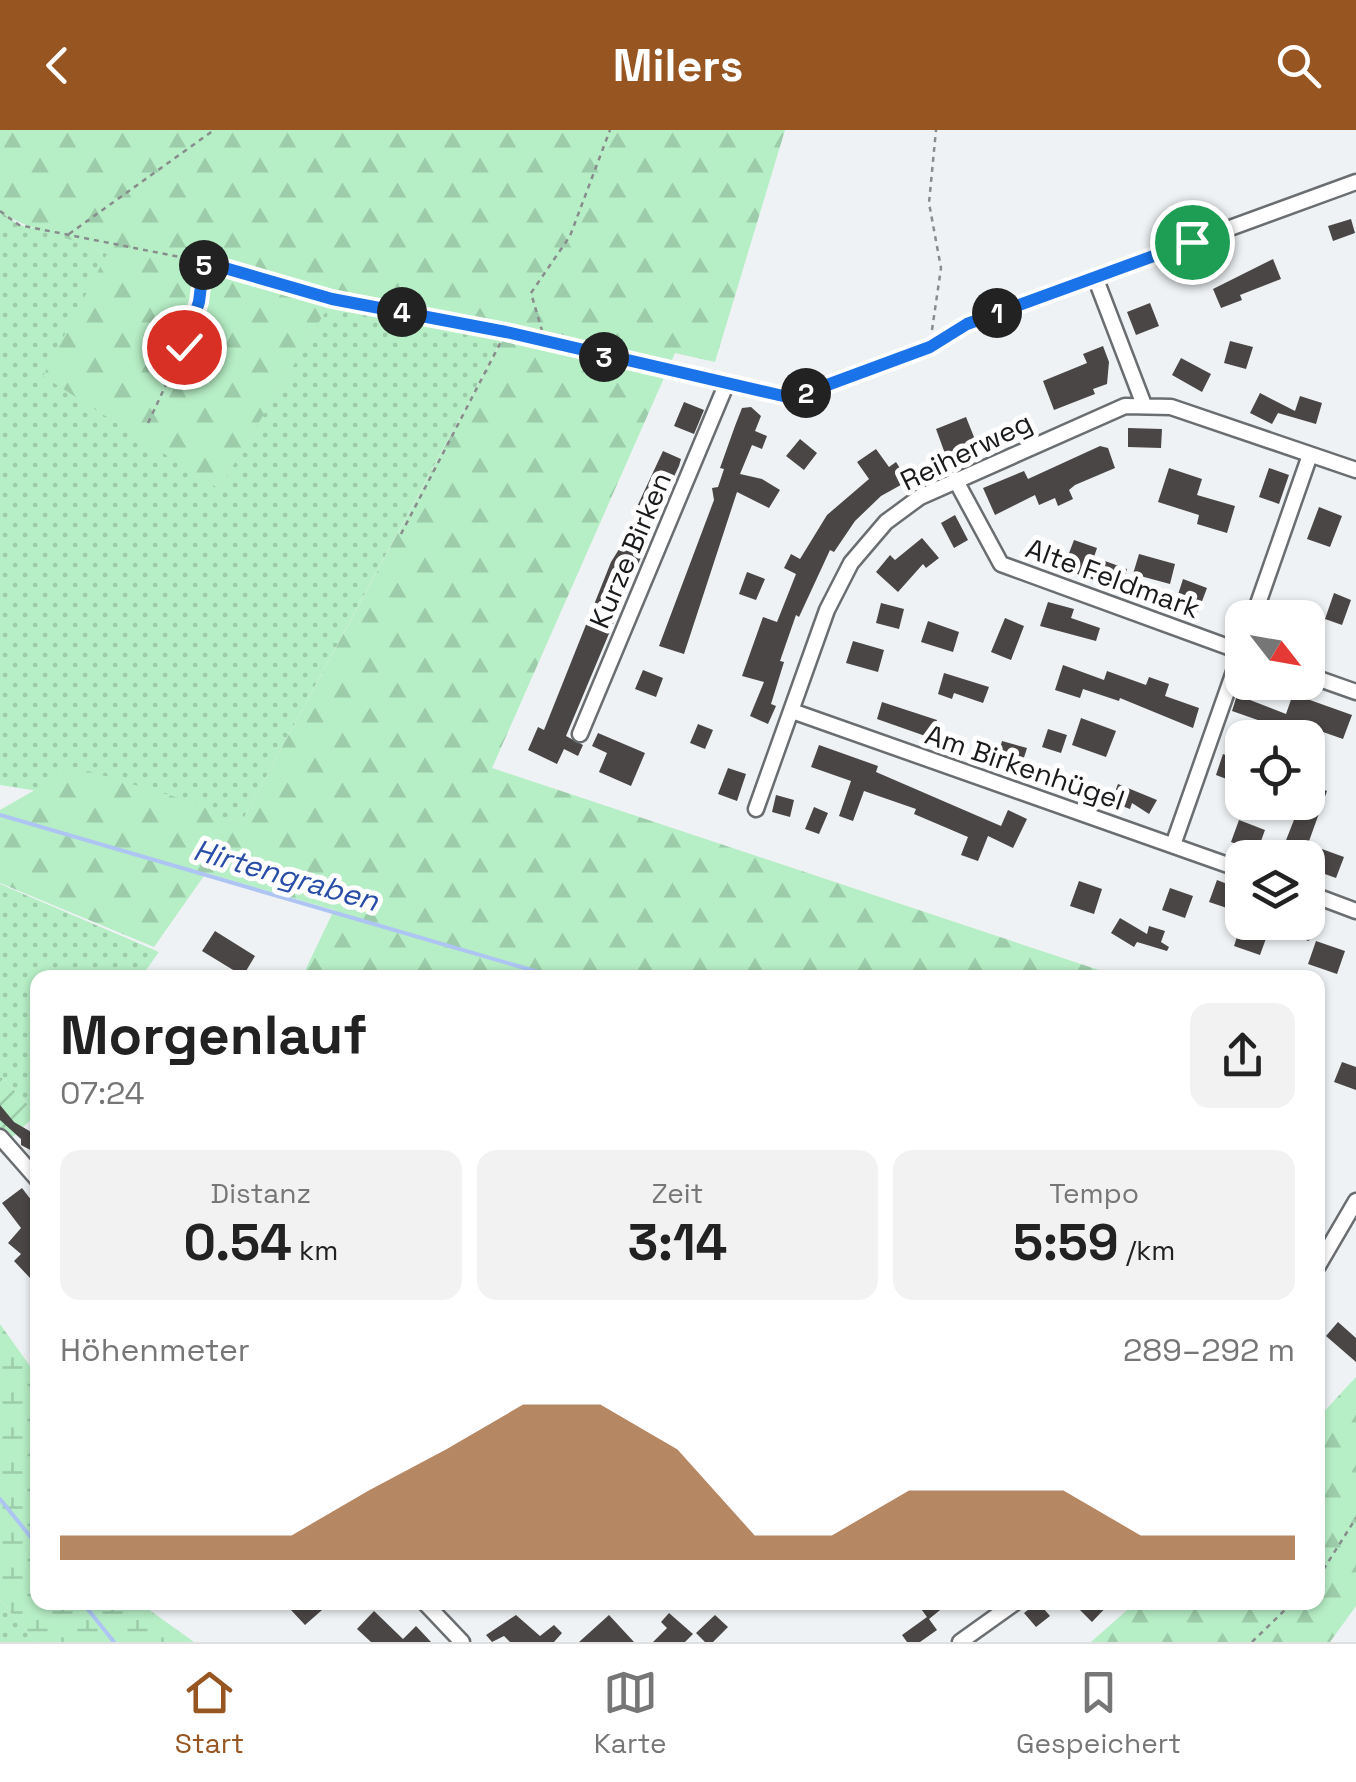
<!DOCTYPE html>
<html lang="de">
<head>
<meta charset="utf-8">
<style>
	body { margin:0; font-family:"Space Grotesk",sans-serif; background:#f2f2f2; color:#222; height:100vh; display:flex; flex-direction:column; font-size:38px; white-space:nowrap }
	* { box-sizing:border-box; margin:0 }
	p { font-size:32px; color:#767676 }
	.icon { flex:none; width:55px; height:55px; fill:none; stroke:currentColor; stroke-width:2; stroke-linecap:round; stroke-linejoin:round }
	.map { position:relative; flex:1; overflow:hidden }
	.panel { position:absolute; left:30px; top:840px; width:1295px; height:640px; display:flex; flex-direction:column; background:#fff; border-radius:20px; box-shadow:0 2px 8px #0004 }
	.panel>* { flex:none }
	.needle { width:65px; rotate:121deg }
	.controls { position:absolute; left:1225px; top:470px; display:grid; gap:20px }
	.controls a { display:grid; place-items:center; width:100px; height:100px; border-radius:20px; background:#fff; box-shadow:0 2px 8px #0004; font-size:50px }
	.pin { position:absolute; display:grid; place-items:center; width:85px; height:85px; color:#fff; margin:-42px; border:5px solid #fff; border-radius:50%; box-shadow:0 2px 10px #0007 }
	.km { position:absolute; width:50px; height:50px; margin:-25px; border-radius:50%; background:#222; color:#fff; font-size:28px; line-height:50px; text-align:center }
	.round { display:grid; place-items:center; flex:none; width:105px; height:105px; border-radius:20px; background:#f2f2f2 }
	.headline { display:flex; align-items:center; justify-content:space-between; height:170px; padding:0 30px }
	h1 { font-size:55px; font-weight:700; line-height:75px }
	.stats { display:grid; grid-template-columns:repeat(3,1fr); gap:15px; height:170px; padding:10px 30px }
	.stats div { display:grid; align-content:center; border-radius:20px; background:#f2f2f2; text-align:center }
	.stats b { font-size:50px; font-weight:700 }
	.stats small { font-size:28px; font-weight:400 }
	.stats p { font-size:28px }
	.chart { height:280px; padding:20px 30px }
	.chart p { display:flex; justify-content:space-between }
	.chart svg { width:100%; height:180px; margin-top:10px; fill:#965521; opacity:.7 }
	header { display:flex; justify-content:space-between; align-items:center; height:130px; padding:0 30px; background:#965521; color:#fff; font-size:45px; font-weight:700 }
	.menu { display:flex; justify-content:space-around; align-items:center; height:140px; border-top:2px solid #e0e0e0; background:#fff; font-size:28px; color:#767676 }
	.menu a { display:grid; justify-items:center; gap:5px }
	.menu .current { color:#965521 }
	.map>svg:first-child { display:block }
	.grass { fill:url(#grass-dots) }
	.forest { fill:url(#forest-firs) }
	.wetland { fill:url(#wetland-marsh) }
	.garden { fill:url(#garden-furrows) }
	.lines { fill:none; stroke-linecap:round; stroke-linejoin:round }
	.stream { stroke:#aec5f4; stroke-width:4 }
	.building { fill:#4a4645 }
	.minor-casing { stroke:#6b6e71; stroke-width:19 }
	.path { stroke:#898c8d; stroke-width:2.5; stroke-dasharray:5 5; stroke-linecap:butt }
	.minor { stroke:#fff; stroke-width:14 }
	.route-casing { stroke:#fff; stroke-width:20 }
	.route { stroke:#1a73e8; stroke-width:12 }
	.labels { text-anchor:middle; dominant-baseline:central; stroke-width:10; stroke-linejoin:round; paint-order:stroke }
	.street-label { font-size:28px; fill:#191a1b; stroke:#fefeff }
	.water-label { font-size:30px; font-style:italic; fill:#294da6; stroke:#fefeff }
</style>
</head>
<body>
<header><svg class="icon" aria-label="back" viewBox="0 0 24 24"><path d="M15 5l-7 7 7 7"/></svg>Milers<svg class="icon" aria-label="search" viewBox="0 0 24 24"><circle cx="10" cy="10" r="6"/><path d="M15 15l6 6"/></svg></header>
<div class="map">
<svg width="1356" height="1512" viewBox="0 0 1356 1512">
	<defs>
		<pattern id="grass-dots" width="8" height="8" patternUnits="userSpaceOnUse" patternTransform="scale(2.5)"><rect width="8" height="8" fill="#b6eec5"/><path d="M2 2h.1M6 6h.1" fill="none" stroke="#9ccca9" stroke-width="1.8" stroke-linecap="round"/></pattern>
		<pattern id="forest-firs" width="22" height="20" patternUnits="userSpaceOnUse" patternTransform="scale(2.5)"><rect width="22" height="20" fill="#b6eec5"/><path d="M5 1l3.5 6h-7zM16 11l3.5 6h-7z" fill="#9ccca9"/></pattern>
		<pattern id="wetland-marsh" width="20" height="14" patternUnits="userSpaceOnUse" patternTransform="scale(2.5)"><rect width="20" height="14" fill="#b6eec5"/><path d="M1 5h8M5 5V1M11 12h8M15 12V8" fill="none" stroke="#9ccca9"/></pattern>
		<pattern id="garden-furrows" width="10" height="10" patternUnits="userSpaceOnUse" patternTransform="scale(2.5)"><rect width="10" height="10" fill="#b6eec5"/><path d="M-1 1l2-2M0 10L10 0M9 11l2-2" fill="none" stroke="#9ccca9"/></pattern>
	</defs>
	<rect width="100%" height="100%" fill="#eef2f4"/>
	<path class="grass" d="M 0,81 L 19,95 L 67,105 L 107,124 L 219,358 L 333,169 L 506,202 L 241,693 L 0,655 Z
		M 0,754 L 159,822 L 141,847 L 38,848 L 37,984 L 0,946 Z
		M 0,1470 L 36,1512 L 0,1512 Z"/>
	<path class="forest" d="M 0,0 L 785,0 L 715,232 L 675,223 L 492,638 L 1120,847 L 302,847 L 334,780 L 206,743 L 154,817 L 0,753 L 0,680 L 75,637 L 209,677 L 217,685 L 241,693 L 506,203 L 333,169 L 219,359 L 43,246 L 107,124 C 72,106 31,103 0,81 Z
		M 1356,1247 L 1356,1476 L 1330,1512 L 1091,1512 L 1135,1473 L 1318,1472 L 1318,1288 Z"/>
	<path class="wetland" d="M 0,1194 L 37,1246 L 38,1472 L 149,1473 L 148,1479 L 194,1512 L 36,1512 L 0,1470 Z"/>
	<path class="garden" d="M 0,946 L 37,984 L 0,1019 Z"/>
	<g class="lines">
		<path class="stream" d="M 0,685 L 559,848
			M 0,1369 L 38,1416
			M 82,1472 L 114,1512"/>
	</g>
	<path class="building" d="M 1351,89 L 1355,103 L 1333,111 L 1328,96 Z
		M 1273,129 L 1281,149 L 1240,165 L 1242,170 L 1221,178 L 1213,159 Z
		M 1150,173 L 1159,196 L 1136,205 L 1127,182 Z
		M 1230,211 L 1253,217 L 1246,239 L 1224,233 Z
		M 1103,216 L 1109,232 L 1107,254 L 1093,259 L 1095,264 L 1054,280 L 1043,251 L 1087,233 L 1083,224 Z
		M 1181,228 L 1211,244 L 1202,262 L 1172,245 Z
		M 1260,263 L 1295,281 L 1300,266 L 1322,273 L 1316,294 L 1278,283 L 1272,294 L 1250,283 Z
		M 684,272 L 704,280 L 694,304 L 674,296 Z
		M 751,277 L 761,286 L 755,301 L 767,306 L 762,319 L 752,315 L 740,344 L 762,349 L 780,360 L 769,378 L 737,362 L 684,524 L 659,516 L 714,370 L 712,358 L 718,357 L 724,339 L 720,338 L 735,296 L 742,278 Z
		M 966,287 L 978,317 L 947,329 L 936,299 Z
		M 1128,298 L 1162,299 L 1161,318 L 1128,317 Z
		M 800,309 L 817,323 L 804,340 L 786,326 Z
		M 1100,316 L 1108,318 L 1115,338 L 1075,355 L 1069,360 L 1073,369 L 1058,376 L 1055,368 L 1039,375 L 1035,365 L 995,385 L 983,358 L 1024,341 L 1028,349 Z
		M 876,319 L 889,337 L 896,332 L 908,351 L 881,366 L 855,391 L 834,422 L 830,420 L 799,487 L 796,485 L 780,531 L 784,532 L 771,574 L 776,576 L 768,594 L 750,586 L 764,552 L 742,546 L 763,487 L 777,492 L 796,444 L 784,438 L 791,424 L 800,429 L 827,385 L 869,349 L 857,332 Z
		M 663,321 L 681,329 L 679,336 L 643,412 L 647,413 L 566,606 L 583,615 L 578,626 L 564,619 L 557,634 L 528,620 L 538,597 L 544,600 L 611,432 L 641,384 L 635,381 Z
		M 1169,338 L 1202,349 L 1197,365 L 1235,376 L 1227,403 L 1197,394 L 1199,385 L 1158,372 Z
		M 1269,338 L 1289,345 L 1279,374 L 1259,367 Z
		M 1319,377 L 1342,386 L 1330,417 L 1307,409 Z
		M 955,385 L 968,410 L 954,418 L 941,393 Z
		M 922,408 L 939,428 L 926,438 L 923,434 L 898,462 L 876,442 L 890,425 L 895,430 Z
		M 1074,410 L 1097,418 L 1094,427 L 1127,439 L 1120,459 L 1063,439 Z
		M 1139,424 L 1175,434 L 1170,454 L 1133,444 Z
		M 747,442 L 765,449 L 756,470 L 739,464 Z
		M 1183,449 L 1207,458 L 1198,482 L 1175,474 Z
		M 1334,463 L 1351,470 L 1342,495 L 1325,489 Z
		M 1048,472 L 1074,479 L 1071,488 L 1100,498 L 1096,511 L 1040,496 Z
		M 881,473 L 904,479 L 899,499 L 876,493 Z
		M 1005,488 L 1024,496 L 1011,530 L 991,522 Z
		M 928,491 L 959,502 L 953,522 L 921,512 Z
		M 853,511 L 884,520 L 878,542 L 846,533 Z
		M 1063,535 L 1104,550 L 1107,541 L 1146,555 L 1149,547 L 1169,554 L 1165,566 L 1199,578 L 1193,598 L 1120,568 L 1119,571 L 1083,559 L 1080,568 L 1055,560 Z
		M 643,540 L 663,548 L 656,567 L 635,559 Z
		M 944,543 L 989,557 L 983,573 L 954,563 L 952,569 L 938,564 Z
		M 1293,564 L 1352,585 L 1343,609 L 1303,595 L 1299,608 L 1284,608 L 1273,604 L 1275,596 L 1232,581 L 1237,565 L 1286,584 Z
		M 882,572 L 937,590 L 931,608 L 877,589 Z
		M 1081,588 L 1116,601 L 1106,627 L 1072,615 Z
		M 698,594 L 713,600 L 705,619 L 690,613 Z
		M 1048,599 L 1067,605 L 1061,623 L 1042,617 Z
		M 598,603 L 645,623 L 631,656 L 599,642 L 607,623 L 592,616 Z
		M 1002,611 L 1027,618 L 1021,637 L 997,630 Z
		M 819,615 L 878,636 L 876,642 L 1001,696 L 1008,680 L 1027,689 L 1013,718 L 988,706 L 978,731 L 961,725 L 968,707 L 914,684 L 916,679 L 864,661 L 853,691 L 839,686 L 851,651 L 811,637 Z
		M 1223,624 L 1242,631 L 1237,653 L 1216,645 Z
		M 728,638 L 746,644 L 737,671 L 718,664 Z
		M 1308,653 L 1327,661 L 1308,714 L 1344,727 L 1336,748 L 1308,738 L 1308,728 L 1279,728 L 1301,672 L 1308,672 Z
		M 1118,654 L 1157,670 L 1149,684 L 1132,673 L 1130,679 L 1111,672 Z
		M 776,665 L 794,670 L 790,687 L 772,682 Z
		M 814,677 L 828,683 L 819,704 L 805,699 Z
		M 1239,690 L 1265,700 L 1257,722 L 1231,712 Z
		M 1217,750 L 1240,759 L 1233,780 L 1209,772 Z
		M 1079,751 L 1102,759 L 1094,784 L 1070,776 Z
		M 1170,758 L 1193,766 L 1185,788 L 1162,780 Z
		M 1120,788 L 1147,804 L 1149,796 L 1165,801 L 1161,812 L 1169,817 L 1167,821 L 1137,812 L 1134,817 L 1111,803 Z
		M 1242,792 L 1272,792 L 1260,825 L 1234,816 Z
		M 1286,792 L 1315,792 L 1309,811 L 1282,803 Z
		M 215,801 L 255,826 L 243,846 L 202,821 Z
		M 1316,811 L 1345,821 L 1337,844 L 1308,834 Z
		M 1342,932 L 1356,937 L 1356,960 L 1334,952 Z
		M 0,975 L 14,992 L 38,1006 L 38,1024 L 21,1015 L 21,1009 L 0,990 Z
		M 22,1058 L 38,1079 L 38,1140 L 30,1148 L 14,1131 L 21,1124 L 8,1113 L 21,1098 L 2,1073 Z
		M 1338,1192 L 1356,1208 L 1356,1232 L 1326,1206 Z
		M 300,1472 L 316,1472 L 322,1480 L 305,1495 L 291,1480 Z
		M 916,1472 L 950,1472 L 929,1489 L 937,1500 L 920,1512 L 907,1512 L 902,1505 L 927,1487 Z
		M 1038,1472 L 1050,1486 L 1036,1497 L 1024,1483 Z
		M 1086,1472 L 1111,1472 L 1092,1492 L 1079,1479 Z
		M 374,1481 L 403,1509 L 416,1496 L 431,1512 L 371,1512 L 357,1499 Z
		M 669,1483 L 693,1504 L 685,1512 L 653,1512 L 667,1498 L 661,1492 Z
		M 516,1485 L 540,1506 L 554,1495 L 562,1503 L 554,1512 L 510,1512 L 504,1506 L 492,1512 L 486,1505 Z
		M 609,1485 L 634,1512 L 579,1512 Z
		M 715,1485 L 728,1497 L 713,1512 L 705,1512 L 696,1503 Z"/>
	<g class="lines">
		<g class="minor-casing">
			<path id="minor" d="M 1095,147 L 1144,275
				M 791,268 L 930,217 L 967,194 L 1356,52
				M 955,349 L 1001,434 L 1242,522
				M 1253,488 L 1310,325
				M 1308,545 L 1356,562
				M 792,581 L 1242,740
				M 580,604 L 726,255
				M 756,679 L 827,480 L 851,433 L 886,392 L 920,367 L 1125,276 L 1171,277 L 1356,340
				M 1173,715 L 1242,519
				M 1308,763 L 1356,781
				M 0,1007 L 38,1050
				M 1318,1136 L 1356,1071
				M 424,1472 L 462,1512
				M 960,1512 L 1016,1472"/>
		</g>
		<path class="path" d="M 0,81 L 19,95 L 205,132 L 333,169 L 506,202 L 711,252
			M 69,104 L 214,0
			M 932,200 L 941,138 L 929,73 L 936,0
			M 545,211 L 531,163 L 570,106 L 610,0
			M 738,257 L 780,266
			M 148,293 C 173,240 196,192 204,134
			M 401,404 L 505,204
			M 1318,1448 L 1356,1388
			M 1252,1512 L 1293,1472"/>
		<use href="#minor" class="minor"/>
	</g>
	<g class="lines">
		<g class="route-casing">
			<path id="route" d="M 184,217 L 199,172 L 204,132 L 332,169 L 506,202 L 792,268 L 930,217 L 967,194 L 1192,112"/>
		</g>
		<use href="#route" class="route"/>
	</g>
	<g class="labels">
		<g class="street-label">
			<text transform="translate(966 321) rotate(-26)">Reiherweg</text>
			<text transform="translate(630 420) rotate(-67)">Kurze Birken</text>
			<text transform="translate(1113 448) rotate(20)">Alte Feldmark</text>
			<text transform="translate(1025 637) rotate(19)">Am Birkenhügel</text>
		</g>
		<g class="water-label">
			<text transform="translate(286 745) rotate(16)">Hirtengraben</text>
		</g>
	</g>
</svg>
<div class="controls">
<a><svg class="needle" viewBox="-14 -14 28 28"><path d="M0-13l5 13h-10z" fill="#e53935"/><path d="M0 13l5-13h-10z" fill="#767676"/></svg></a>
<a><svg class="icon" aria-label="locate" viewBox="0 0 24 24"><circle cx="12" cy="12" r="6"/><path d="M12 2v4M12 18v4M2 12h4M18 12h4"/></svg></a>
<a><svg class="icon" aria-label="layers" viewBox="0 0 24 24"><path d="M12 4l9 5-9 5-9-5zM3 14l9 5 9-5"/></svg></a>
</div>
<div class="pin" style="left:1192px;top:112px;background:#1e9e55"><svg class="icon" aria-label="arrive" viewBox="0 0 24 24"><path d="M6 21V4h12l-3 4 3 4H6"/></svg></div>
<div class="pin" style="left:184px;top:217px;background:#d93025"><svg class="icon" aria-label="check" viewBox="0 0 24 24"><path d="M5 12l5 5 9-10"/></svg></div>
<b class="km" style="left:997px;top:183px">1</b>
<b class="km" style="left:806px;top:263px">2</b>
<b class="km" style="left:604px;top:227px">3</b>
<b class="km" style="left:402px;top:182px">4</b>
<b class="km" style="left:204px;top:135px">5</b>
<section class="panel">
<div class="headline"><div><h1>Morgenlauf</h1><p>07:24</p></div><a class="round"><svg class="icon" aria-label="share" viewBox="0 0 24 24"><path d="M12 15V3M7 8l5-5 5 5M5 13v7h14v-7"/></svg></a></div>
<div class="stats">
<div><p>Distanz</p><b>0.54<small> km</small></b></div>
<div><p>Zeit</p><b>3:14</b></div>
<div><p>Tempo</p><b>5:59<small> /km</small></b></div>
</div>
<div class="chart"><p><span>Höhenmeter</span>289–292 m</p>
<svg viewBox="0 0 160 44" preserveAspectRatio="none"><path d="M0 44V38L10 38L20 38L30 38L40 27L50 17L60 6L70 6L80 17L90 38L100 38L110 27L120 27L130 27L140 38L150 38L160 38V44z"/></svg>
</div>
</section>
</div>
<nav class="menu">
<a class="current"><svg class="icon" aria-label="home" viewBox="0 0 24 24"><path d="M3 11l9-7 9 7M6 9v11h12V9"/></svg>Start</a>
<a><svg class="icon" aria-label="map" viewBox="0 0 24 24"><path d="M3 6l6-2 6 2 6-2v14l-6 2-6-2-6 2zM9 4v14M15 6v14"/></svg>Karte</a>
<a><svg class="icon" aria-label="saved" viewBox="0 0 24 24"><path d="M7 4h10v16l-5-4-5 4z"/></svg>Gespeichert</a>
</nav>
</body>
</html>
